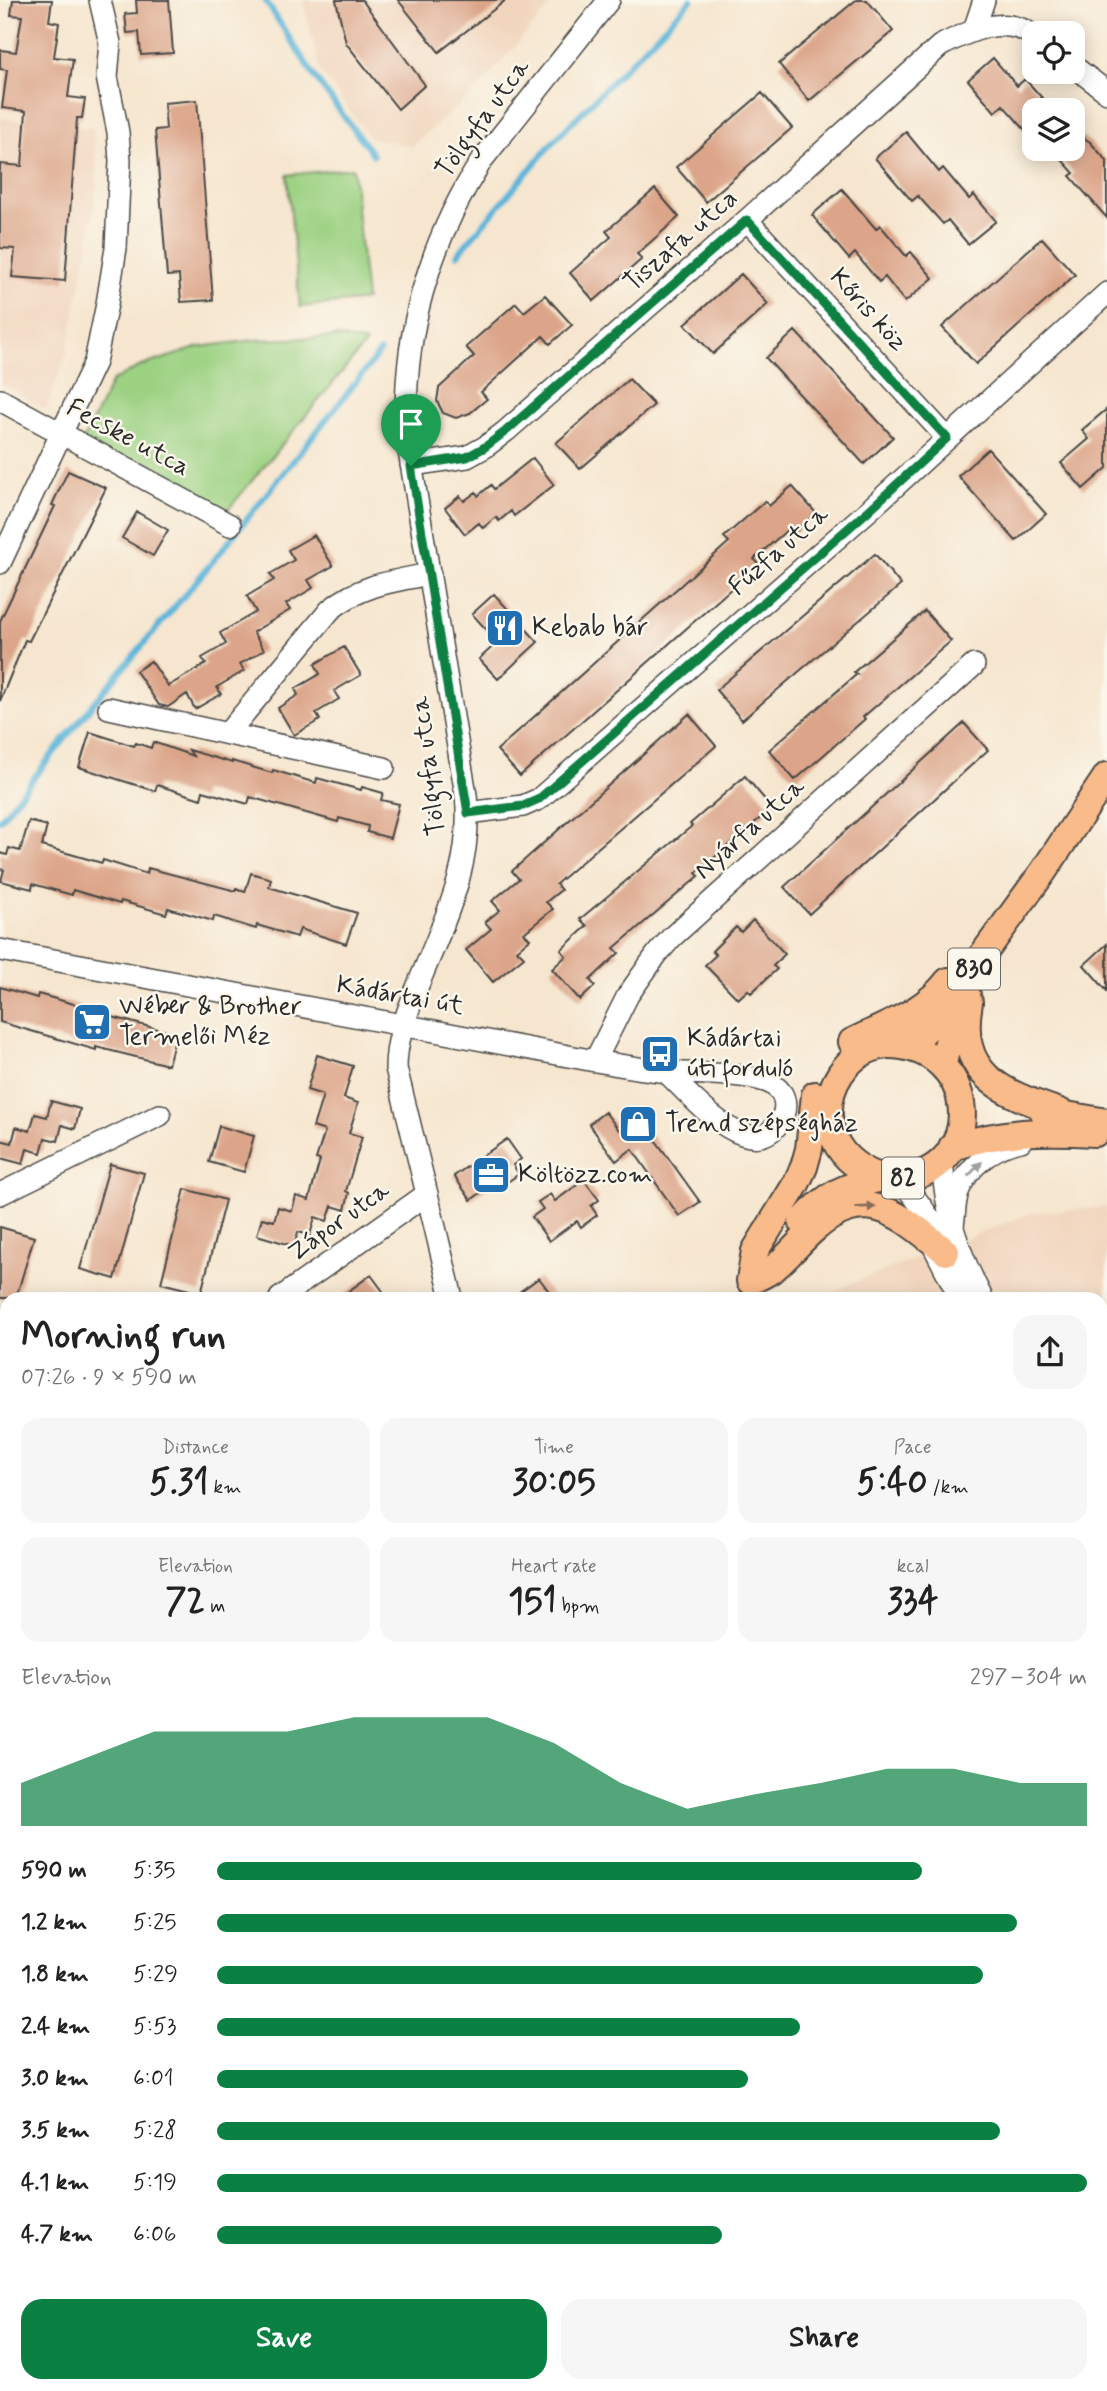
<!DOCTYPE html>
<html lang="en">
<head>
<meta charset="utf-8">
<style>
	body { margin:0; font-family:Mynerve,sans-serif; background:#f6f6f6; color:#222; height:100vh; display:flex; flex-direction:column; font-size:26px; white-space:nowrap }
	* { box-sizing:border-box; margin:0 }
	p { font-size:23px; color:#767676 }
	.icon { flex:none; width:38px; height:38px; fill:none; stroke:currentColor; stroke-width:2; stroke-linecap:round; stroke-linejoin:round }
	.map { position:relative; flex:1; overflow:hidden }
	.sheet { position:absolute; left:0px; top:1292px; width:1108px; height:1101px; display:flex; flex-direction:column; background:#fff; border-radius:21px 21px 0 0; box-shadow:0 4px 18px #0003 }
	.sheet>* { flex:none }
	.tools { position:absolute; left:1022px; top:21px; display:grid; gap:14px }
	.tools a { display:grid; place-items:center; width:63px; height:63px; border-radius:14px; background:#fff; box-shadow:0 4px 18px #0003; font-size:35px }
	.pin { position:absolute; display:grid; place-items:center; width:60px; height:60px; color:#fff; margin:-72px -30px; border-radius:50% 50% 50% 0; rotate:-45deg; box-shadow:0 0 7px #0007 }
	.pin .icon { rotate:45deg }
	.round { display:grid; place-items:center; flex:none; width:74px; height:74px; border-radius:21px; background:#f6f6f6 }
	.summary { display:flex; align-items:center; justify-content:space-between; height:119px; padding:0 21px }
	h1 { font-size:38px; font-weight:700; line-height:52px }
	.stats { display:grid; grid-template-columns:repeat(3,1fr); gap:10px; height:119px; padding:7px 21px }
	.stats div { display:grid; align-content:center; border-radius:18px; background:#f6f6f6; text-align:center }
	.stats b { font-size:35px; font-weight:700 }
	.stats small { font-size:19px; font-weight:400 }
	.stats p { font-size:19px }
	.chart { height:196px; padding:14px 21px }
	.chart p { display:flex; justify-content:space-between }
	.chart svg { width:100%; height:126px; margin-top:7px; fill:#0b8043; opacity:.7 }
	.action { display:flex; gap:14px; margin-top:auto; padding:14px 21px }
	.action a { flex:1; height:80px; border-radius:21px; background:#0b8043; color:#fff; font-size:28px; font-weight:700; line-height:80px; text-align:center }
	.action a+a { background:#f6f6f6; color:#222 }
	ul { padding:0 21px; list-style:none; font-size:23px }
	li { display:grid; grid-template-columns:112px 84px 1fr; align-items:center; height:52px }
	li i { height:18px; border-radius:9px; background:#0b8043 }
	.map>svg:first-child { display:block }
	.built { fill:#f1d5bd }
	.green { fill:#9dd283; stroke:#647e57; stroke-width:2 }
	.forest { fill:#7eb471; stroke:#54704e; stroke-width:2 }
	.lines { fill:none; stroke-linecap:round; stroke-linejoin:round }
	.stream { stroke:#5bb5d9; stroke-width:6 }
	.building { fill:#dca589 }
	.minor-casing { stroke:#494744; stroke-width:24 }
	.major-casing { stroke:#494744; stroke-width:30 }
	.minor { stroke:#fff; stroke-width:21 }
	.major { stroke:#fabb8b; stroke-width:26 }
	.oneway { fill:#a0a0a0 }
	.oneway2 { fill:#886c56 }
	.route-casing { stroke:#fff; stroke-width:14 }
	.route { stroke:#0b8043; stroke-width:9 }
	.labels { text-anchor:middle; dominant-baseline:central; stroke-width:5; stroke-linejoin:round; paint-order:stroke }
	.shield { fill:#fbf7ec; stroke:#696865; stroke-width:2 }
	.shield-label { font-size:24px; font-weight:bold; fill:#2b2b2b }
	.street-label { font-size:26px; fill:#2b2b2b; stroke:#fbf7ec }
	.poi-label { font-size:26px; fill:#2b2b2b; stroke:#fbf7ec; text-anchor:start }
</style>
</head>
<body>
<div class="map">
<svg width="1107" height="2391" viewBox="0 0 1107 2391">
	<rect width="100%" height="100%" fill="#fbf7ec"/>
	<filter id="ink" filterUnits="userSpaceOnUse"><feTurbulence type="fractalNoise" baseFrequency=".0143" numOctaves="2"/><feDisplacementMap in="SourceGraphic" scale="14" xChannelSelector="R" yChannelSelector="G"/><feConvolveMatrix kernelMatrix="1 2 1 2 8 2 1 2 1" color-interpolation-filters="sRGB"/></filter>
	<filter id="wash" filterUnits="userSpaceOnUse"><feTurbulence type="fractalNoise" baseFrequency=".00686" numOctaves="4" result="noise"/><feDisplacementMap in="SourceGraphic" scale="28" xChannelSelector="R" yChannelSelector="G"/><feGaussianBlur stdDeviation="1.57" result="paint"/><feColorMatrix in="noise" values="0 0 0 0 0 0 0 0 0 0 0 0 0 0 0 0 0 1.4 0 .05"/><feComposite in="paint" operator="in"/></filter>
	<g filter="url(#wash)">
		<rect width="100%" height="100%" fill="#f6e6cf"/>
		<path class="built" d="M 303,0 L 555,0 L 478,89 L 412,146 L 370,138 L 320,70 Z
			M 0,118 L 93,128 L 97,186 L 88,247 L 67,352 L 46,409 L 0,384 Z
			M 1107,1207 L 1107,2199 L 1101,2211 L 1101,1298 L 823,1298 L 848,1285 L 1031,1213 Z
			M 313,2385 L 1010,2385 L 1007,2391 L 314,2391 Z"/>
		<path class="green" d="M 353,168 L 366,300 L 300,307 L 287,175 Z
			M 339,337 L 366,343 L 222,517 L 82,443 L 112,381 L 141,366 L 199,347 L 255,340 Z"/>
		<path class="forest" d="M 7,2012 L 7,2385 L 313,2385 L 314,2391 L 0,2391 L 0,2013 Z"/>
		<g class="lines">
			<path class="stream" d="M 265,0 L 316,79 L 373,155
				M 457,255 L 552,143 L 691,0
				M 0,820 L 89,709 L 214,560 L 380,352"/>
		</g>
		<g id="blocks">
			<path class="building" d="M 13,0 L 52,0 L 49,21 L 59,23 L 54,57 L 73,59 L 68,97 L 85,99 L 82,118 L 77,118 L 65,281 L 12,277 L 15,249 L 0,248 L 0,164 L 22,166 L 26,111 L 2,108 L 7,70 L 0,69 L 0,50 L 16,52 L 22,16 L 11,15 Z
				M 136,0 L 169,0 L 173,53 L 141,55 L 139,32 L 127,33 L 125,14 L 137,13 Z
				M 336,0 L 362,0 L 425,85 L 398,109 L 346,43 Z
				M 398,0 L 506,0 L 439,52 Z
				M 856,0 L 867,0 L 893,31 L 809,101 L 779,64 Z
				M 993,58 L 1017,86 L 1025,79 L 1053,110 L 1034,110 L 1034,140 L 1003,105 L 995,112 L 968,80 Z
				M 762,93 L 792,128 L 706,202 L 676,167 Z
				M 197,100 L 213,300 L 181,302 L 179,275 L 167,276 L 155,130 L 166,129 L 164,103 Z
				M 1073,131 L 1090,142 L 1107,161 L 1107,218 L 1070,176 L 1074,173 L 1052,149 L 1073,149 Z
				M 906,132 L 939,172 L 943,168 L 969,199 L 974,195 L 996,221 L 968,244 L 948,220 L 943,224 L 918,196 L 912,201 L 875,158 Z
				M 655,189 L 679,217 L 637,254 L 642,259 L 594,301 L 570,273 L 611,237 L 606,231 Z
				M 842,189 L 876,229 L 880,225 L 906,256 L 911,252 L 933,278 L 905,302 L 885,277 L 879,282 L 855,253 L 849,259 L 812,215 Z
				M 1042,238 L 1075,275 L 976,364 L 942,327 Z
				M 741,274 L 768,304 L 713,354 L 685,324 Z
				M 545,295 L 572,325 L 550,344 L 543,336 L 481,392 L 487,399 L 470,413 L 456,418 L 443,413 L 437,401 L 439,388 L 474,356 L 466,347 L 516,303 L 524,312 Z
				M 795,331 L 893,437 L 864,464 L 766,358 Z
				M 629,379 L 654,405 L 580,469 L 556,443 Z
				M 1107,409 L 1107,468 L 1083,489 L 1061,463 L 1089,439 L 1082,430 Z
				M 988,449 L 1046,514 L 1016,541 L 958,476 Z
				M 533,458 L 554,485 L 514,516 L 511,511 L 499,521 L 496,517 L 483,528 L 479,523 L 465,534 L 445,508 L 460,496 L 464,501 L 476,492 L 478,496 L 491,485 L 494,489 Z
				M 68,471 L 106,488 L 29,641 L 25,640 L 0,701 L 0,621 L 55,506 L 52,505 Z
				M 792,486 L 816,513 L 792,535 L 787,530 L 754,559 L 759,564 L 520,776 L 497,750 L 729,542 L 724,537 L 765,501 L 769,506 Z
				M 137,512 L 168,530 L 153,556 L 122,538 Z
				M 314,535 L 333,566 L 308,580 L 313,588 L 286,604 L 290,610 L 253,632 L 264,650 L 240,664 L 244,671 L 217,687 L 221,694 L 195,709 L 187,694 L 168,707 L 159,705 L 136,671 L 151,661 L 168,686 L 206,664 L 202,658 L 226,644 L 220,633 L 256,612 L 247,596 L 274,580 L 270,574 L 294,560 L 288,550 Z
				M 875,554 L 901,585 L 742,720 L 716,690 Z
				M 494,594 L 538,642 L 498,679 L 479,659 L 498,642 L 472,614 Z
				M 925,611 L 951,641 L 863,717 L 865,719 L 795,780 L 769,750 L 857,674 L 854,672 Z
				M 344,647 L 361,675 L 334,691 L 339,699 L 316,713 L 320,720 L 294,735 L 278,708 L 298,695 L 295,689 L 320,674 L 315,664 Z
				M 689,714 L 716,746 L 556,884 L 561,890 L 546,902 L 553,909 L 524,933 L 530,939 L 517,950 L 524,957 L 493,982 L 466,950 L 491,929 L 485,922 L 500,910 L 492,901 L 519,879 L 512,871 Z
				M 964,723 L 988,750 L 809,914 L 784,887 Z
				M 90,732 L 134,746 L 136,743 L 151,748 L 153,742 L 193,756 L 189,750 L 232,763 L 232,761 L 272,773 L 273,770 L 316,783 L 317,778 L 361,790 L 362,787 L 383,793 L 381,800 L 399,804 L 390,838 L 367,832 L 368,826 L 339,818 L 338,822 L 250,797 L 248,804 L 203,791 L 201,799 L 157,785 L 155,791 L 79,767 Z
				M 745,776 L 772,808 L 696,873 L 699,876 L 614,948 L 619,953 L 590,980 L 595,986 L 580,1000 L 552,969 L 566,956 L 561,950 L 587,926 L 580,919 L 692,826 L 690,824 Z
				M 29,821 L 47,826 L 42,846 L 102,863 L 103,860 L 147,874 L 148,868 L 236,891 L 236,889 L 245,892 L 251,873 L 271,879 L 269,887 L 357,913 L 346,944 L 300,929 L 297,937 L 257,925 L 256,929 L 214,916 L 213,921 L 168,908 L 166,914 L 121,901 L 120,904 L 73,890 L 72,895 L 33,884 L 32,889 L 1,881 L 4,870 L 0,869 L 0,853 L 7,855 L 9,848 L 20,851 Z
				M 753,920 L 785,954 L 773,966 L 777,969 L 751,993 L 748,990 L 738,999 L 705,965 L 716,955 L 712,951 L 736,927 L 741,932 Z
				M 1107,944 L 1107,991 L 1084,965 Z
				M 0,987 L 37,998 L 38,994 L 106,1013 L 105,1015 L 176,1034 L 168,1065 L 96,1047 L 96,1050 L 0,1022 Z
				M 317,1055 L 353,1066 L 344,1098 L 358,1103 L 349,1133 L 362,1137 L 346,1191 L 349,1193 L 345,1210 L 332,1206 L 327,1221 L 315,1217 L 310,1235 L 298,1232 L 294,1246 L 257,1235 L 262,1218 L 274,1221 L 278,1207 L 292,1211 L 296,1196 L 309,1200 L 320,1160 L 316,1159 L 325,1131 L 313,1127 L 323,1095 L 307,1090 Z
				M 51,1101 L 80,1109 L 75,1129 L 62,1125 L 58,1141 L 45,1138 L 41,1153 L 27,1149 L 23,1164 L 0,1158 L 0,1140 L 12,1143 L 16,1127 L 30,1131 L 35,1114 L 47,1117 Z
				M 605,1112 L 619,1130 L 638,1116 L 700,1202 L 679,1216 L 632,1149 L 616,1161 L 589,1124 Z
				M 219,1126 L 254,1136 L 244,1172 L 209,1162 Z
				M 507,1139 L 521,1159 L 513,1165 L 519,1174 L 503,1185 L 499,1179 L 471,1200 L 454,1176 Z
				M 110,1164 L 144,1173 L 115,1279 L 80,1269 Z
				M 584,1180 L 599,1200 L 591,1206 L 597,1215 L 581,1227 L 577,1221 L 549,1241 L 532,1217 L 543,1209 L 538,1202 L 550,1194 L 555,1201 Z
				M 185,1189 L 225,1200 L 201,1293 L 161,1283 Z
				M 0,1227 L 34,1237 L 16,1298 L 0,1298 Z
				M 371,1275 L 388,1298 L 339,1298 Z
				M 539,1278 L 554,1298 L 511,1298 Z"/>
		</g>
	</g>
	<g filter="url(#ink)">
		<use href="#blocks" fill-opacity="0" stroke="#494744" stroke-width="2"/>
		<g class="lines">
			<g class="minor-casing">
				<path id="minor" d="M 974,30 L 984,0
					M 1073,66 L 1107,92
					M 747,220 L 947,438
					M 0,400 L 230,525
					M 411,465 L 467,457 L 485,447 L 506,431 L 747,220 L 940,46 C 969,31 1004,14 1034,36
					M 0,563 L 95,362 L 107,304 L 116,248 L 120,161 L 118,132 L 107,77 L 110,43 L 100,0
					M 109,708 L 384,768
					M 227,734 L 330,610 C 360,585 393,581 430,574
					M 468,813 L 523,806 L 539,799 L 868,511 L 1107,293
					M 0,950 L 595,1061 C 620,1065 645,1070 670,1072 C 701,1075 736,1072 765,1081 C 772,1083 778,1088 782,1094 C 787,1104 785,1115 778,1124 C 747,1165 689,1093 666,1072
					M 595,1061 L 628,995 L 657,954 L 672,937 L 974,665
					M 942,1160 C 946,1216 957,1249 982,1298
					M 899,1179 C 918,1200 935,1222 945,1249
					M 0,1194 L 160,1115
					M 427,1194 L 452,1298
					M 952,1231 C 955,1219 954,1203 958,1192 C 967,1167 995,1145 1021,1141
					M 931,1241 L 960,1298
					M 280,1298 L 427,1194 L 396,1068 C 396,1040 406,1016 416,990 C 442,925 474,867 466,795 L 407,439 C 401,339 428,244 482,160 L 609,0
					M 0,1499 L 7,1494
					M 0,1759 L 7,1754
					M 1101,2146 L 1107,2136
					M 403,2385 L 406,2391
					M 983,2391 L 985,2385"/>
			</g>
			<g class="major-casing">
				<path id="major" d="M 969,1002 C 956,1075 1000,1092 1060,1112
					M 852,1042 C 886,1025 925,1012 948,981
					M 888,1045 C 979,1046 987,1164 906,1178 C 890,1180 874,1177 861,1168 C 842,1157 830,1138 829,1116 C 827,1086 846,1056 876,1047 C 888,1044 906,1044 917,1037 C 924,1033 930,1024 936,1019 L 1043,872 L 1107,776
					M 943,1064 C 948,1040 954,1017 967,995
					M 1043,1111 L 1107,1122
					M 952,1147 C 1003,1131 1043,1130 1095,1133
					M 802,1222 C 826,1194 847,1185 883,1178
					M 750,1281 L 755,1251 L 796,1184 L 804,1167 L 809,1149 L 815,1095
					M 750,1281 C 758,1277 767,1274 774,1268 C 788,1257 799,1242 813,1230 C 867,1182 901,1216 946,1252
					M 0,2033 L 7,2032
					M 0,2107 L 7,2113
					M 0,2306 L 7,2299
					M 308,2385 L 309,2391"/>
			</g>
			<use href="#minor" class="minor"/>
			<use href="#major" class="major"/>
		</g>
		<defs><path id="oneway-solid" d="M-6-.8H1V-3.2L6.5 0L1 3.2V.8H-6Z" transform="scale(1.75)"/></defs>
		<use class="oneway" href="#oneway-solid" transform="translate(975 1169) rotate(-46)"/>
		<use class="oneway2" href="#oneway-solid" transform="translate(866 1207) rotate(-2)"/>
	</g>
	<g class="lines" filter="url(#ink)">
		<g class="route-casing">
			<path id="route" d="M 747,220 L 947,438 L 868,511 L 539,799 L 523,806 L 468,813 L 411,466 L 467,457 L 485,447 L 506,431 Z"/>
		</g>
		<use href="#route" class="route"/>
	</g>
	<defs>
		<g id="restaurant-square" transform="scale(2.0125)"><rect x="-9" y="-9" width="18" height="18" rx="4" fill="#1f6fb2" stroke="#fbf7ec"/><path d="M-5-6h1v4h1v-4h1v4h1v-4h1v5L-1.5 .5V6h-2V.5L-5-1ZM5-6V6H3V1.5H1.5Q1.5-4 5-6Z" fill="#fff"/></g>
		<g id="supermarket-square" transform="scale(2.0125)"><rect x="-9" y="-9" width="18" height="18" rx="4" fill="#1f6fb2" stroke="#fbf7ec"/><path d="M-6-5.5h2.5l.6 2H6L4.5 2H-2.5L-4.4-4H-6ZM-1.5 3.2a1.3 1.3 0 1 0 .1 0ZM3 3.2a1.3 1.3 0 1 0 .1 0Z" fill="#fff"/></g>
		<g id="bus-square" transform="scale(2.0125)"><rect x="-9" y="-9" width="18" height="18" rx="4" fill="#1f6fb2" stroke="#fbf7ec"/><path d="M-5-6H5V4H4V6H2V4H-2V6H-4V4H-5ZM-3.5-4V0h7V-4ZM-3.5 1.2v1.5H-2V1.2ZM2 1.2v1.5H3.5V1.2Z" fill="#fff"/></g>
		<g id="shop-square" transform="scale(2.0125)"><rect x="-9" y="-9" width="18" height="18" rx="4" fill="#1f6fb2" stroke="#fbf7ec"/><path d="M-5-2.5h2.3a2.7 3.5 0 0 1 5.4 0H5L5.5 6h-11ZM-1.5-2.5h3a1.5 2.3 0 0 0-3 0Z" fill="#fff"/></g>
		<g id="office-square" transform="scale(2.0125)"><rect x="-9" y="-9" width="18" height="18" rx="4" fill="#1f6fb2" stroke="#fbf7ec"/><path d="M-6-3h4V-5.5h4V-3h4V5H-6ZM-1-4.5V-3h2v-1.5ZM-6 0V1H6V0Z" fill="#fff"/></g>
	</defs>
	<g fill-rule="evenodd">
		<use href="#restaurant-square" x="505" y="628"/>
		<use href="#supermarket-square" x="92" y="1022"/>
		<use href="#bus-square" x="660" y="1054"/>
		<use href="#shop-square" x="638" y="1124"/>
		<use href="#office-square" x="491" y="1175"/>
	</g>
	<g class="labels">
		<g class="shield">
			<rect x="948" y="948.5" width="52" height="41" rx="5"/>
			<rect x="882" y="1157.5" width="42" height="41" rx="5"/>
		</g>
		<g class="shield-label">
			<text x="974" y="969">830</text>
			<text x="903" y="1178">82</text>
		</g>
		<g class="street-label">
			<text transform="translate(483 119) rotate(-54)">Tölgyfa utca</text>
			<text transform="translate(681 241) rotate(-41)">Tiszafa utca</text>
			<text transform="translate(868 310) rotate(48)">Kőris köz</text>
			<text transform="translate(128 438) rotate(28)">Fecske utca</text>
			<text transform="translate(779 551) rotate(-41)">Fűzfa utca</text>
			<text transform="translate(429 766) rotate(-97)">Tölgyfa utca</text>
			<text transform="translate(750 829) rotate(-42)">Nyárfa utca</text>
			<text transform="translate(400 996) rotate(10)">Kádártai út</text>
			<text transform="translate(339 1222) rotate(-36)">Zápor utca</text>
		</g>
		<g class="poi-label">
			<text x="532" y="628">Kebab bár</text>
			<text x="119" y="1007">Wéber &amp; Brother<tspan x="119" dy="30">Termelői Méz</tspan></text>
			<text x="687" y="1039">Kádártai<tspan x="687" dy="30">úti forduló</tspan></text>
			<text x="665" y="1124">Trend szépségház</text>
			<text x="518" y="1175">Költözz.com</text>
		</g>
	</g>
</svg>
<div class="tools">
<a><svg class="icon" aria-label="locate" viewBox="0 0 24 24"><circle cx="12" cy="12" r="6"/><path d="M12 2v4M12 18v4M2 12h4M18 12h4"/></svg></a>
<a><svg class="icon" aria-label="layers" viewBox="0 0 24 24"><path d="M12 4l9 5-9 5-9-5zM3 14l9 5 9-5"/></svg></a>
</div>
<div class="pin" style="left:411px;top:466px;background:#1e9e55"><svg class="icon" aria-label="arrive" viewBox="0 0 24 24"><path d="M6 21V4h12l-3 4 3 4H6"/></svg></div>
<section class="sheet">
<div class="summary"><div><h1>Morning run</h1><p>07:26 · 9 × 590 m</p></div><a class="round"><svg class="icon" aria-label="share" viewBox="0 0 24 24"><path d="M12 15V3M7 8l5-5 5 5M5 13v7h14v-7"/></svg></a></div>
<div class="stats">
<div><p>Distance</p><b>5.31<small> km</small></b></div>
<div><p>Time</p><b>30:05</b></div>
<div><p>Pace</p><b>5:40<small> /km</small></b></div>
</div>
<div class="stats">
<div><p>Elevation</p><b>72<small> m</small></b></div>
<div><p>Heart rate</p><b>151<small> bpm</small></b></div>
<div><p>kcal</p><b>334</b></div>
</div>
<div class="chart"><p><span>Elevation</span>297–304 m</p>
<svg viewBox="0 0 160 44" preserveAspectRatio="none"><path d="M0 44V29L10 20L20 11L30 11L40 11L50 6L60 6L70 6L80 15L90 29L100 38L110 33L120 29L130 24L140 24L150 29L160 29V44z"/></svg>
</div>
<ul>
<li><b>590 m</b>5:35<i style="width:81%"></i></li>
<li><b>1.2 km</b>5:25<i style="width:92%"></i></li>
<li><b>1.8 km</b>5:29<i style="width:88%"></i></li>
<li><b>2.4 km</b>5:53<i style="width:67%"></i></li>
<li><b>3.0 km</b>6:01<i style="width:61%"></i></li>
<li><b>3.5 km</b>5:28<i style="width:90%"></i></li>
<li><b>4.1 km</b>5:19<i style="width:100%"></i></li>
<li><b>4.7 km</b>6:06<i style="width:58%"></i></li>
</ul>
<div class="action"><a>Save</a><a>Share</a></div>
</section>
</div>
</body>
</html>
